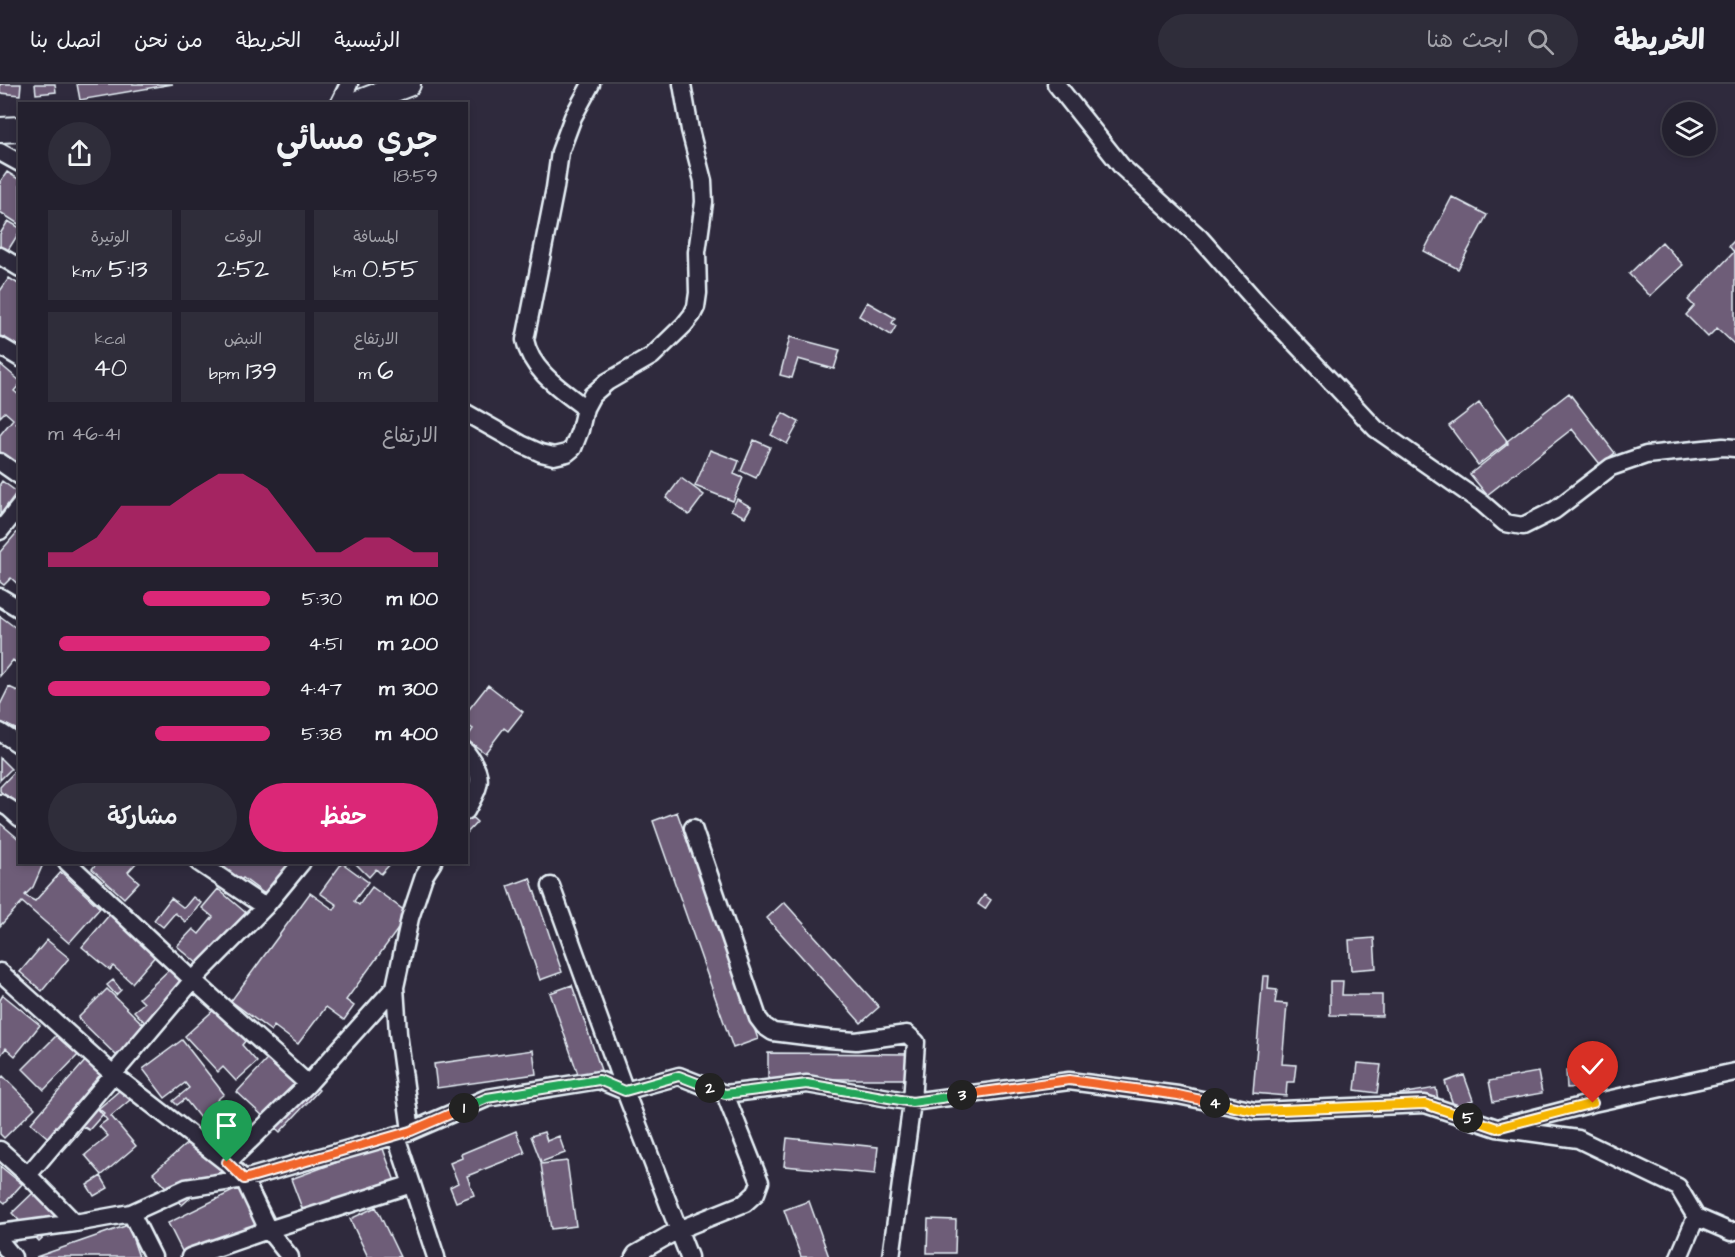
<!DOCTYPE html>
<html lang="ar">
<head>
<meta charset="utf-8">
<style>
	body { margin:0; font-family:"Architects Daughter","Playpen Sans Arabic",sans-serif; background:#2f2d3a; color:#f1f3f6; direction:rtl; height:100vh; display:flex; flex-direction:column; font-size:22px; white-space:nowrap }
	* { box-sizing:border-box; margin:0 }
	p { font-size:20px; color:#a3a3aa }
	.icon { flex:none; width:33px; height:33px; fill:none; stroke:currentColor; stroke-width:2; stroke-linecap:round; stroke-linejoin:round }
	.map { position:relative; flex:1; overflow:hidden; direction:ltr }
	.side { position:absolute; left:18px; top:18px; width:450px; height:762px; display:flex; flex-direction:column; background:#23202e; border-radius:0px; box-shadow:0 3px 9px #0003,0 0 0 2px #403e4a; direction:rtl }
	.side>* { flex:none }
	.fabs { position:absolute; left:1662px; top:18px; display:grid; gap:12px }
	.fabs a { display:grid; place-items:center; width:54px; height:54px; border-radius:50%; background:#23202e; box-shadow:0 3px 9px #0003,0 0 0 2px #403e4a; font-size:30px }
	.pin { position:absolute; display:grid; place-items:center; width:51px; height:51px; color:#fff; margin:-62px -26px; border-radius:50% 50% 50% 0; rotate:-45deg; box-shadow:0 0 6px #0007 }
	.pin .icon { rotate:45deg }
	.km { position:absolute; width:30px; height:30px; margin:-15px; border-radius:50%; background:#222; color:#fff; font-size:16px; line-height:30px; text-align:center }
	.round { display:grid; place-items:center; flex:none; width:63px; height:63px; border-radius:32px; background:#2f2d3a }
	.headline { display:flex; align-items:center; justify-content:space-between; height:102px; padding:0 30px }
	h1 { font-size:33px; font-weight:600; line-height:45px }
	.figures { display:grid; grid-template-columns:repeat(3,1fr); gap:9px; height:102px; padding:6px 30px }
	.figures div { display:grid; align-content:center; border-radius:0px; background:#2f2d3a; text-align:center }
	.figures b { font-size:26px; font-weight:600 }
	.figures small { font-size:16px; font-weight:400 }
	.figures p { font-size:16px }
	.chart { height:168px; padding:12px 30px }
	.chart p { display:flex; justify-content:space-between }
	.chart svg { width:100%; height:108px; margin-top:6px; fill:#db2777; opacity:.7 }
	.button { display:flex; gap:12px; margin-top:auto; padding:12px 30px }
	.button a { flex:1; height:69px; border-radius:36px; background:#db2777; color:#fff; font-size:24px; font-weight:600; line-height:69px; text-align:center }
	.button a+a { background:#2f2d3a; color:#f1f3f6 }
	ul { padding:0 30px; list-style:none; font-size:20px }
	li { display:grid; grid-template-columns:96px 72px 1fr; align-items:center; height:45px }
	li i { height:15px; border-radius:8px; background:#db2777 }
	header { display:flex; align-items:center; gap:36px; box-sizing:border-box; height:84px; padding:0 30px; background:#23202e; border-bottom:2px solid #403e4a }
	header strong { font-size:28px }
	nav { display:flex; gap:33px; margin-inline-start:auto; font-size:21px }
	.search { width:420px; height:54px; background:#2f2d3a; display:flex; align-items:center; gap:15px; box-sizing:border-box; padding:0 21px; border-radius:33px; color:#a3a3aa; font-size:22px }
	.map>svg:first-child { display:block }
	.building { fill:#6e5d78; stroke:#e8f1f8; stroke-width:1.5 }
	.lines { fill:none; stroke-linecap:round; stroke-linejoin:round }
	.street-casing { stroke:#e8f1f8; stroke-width:21 }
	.secondary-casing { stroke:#e8f1f8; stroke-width:28 }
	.street { stroke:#2f2a3d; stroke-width:16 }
	.secondary { stroke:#2f2a3d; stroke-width:24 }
	.split-1-casing { stroke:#fff; stroke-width:12 }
	.split-2-casing { stroke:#fff; stroke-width:12 }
	.split-3-casing { stroke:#fff; stroke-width:12 }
	.split-4-casing { stroke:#fff; stroke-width:12 }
	.split-5-casing { stroke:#fff; stroke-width:12 }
	.split-6-casing { stroke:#fff; stroke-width:12 }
	.split-1 { stroke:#f0652b; stroke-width:8 }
	.split-2 { stroke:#22a559; stroke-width:8 }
	.split-3 { stroke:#22a559; stroke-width:8 }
	.split-4 { stroke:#f0652b; stroke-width:8 }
	.split-5 { stroke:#f5b400; stroke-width:8 }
	.split-6 { stroke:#f5b400; stroke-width:8 }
</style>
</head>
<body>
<header>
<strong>الخريطة</strong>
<div class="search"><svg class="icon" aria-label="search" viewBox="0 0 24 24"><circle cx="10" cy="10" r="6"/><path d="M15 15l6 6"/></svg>ابحث هنا</div>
<nav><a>الرئيسية</a><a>الخريطة</a><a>من نحن</a><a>اتصل بنا</a></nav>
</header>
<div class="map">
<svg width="1735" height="1173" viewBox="0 0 1735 1173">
	<rect width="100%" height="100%" fill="#2f2a3d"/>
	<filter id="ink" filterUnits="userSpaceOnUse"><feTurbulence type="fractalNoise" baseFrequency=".0167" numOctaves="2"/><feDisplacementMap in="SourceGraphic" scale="12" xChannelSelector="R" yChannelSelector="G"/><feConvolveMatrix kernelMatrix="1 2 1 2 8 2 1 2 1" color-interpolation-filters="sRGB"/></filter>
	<g filter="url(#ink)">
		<path class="building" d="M 0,0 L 21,0 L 20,11 L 0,9 Z
			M 35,0 L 55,0 L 56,8 L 36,10 Z
			M 77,0 L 173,0 L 80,16 Z
			M 7,88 L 20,96 L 20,141 L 0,128 L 0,98 Z
			M 1452,113 L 1487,131 L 1458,185 L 1424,167 Z
			M 8,137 L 20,144 L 20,147 L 5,171 L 0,168 L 0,150 Z
			M 1735,156 L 1735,243 L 1734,244 L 1735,261 L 1717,244 L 1708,253 L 1686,231 L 1694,222 L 1688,216 L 1734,168 L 1729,162 Z
			M 1662,158 L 1683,181 L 1650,212 L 1629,190 Z
			M 9,194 L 20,201 L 20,271 L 0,257 L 0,207 Z
			M 867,218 L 895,234 L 892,239 L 896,242 L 891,251 L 859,232 Z
			M 790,253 L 840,266 L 834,285 L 798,275 L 792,294 L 780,291 Z
			M 0,280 L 20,297 L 20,300 L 14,307 L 19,311 L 20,310 L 20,334 L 15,339 L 20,342 L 20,388 L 0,371 L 0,351 L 13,335 L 5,328 L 0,333 Z
			M 1569,309 L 1615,369 L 1600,380 L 1572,345 L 1487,411 L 1470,390 L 1508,360 L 1506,358 Z
			M 1479,319 L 1508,358 L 1478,381 L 1449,342 Z
			M 783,329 L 799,338 L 787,360 L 771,351 Z
			M 754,356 L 770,363 L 756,394 L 741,387 Z
			M 710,366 L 739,377 L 734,390 L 743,394 L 733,417 L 695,402 Z
			M 681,394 L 704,411 L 689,431 L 666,414 Z
			M 2,397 L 17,408 L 0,431 L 0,400 Z
			M 737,415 L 751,423 L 745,433 L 731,426 Z
			M 20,445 L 20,502 L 11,494 L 4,501 L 0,498 L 0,468 Z
			M 0,532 L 20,547 L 20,582 L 13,576 L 0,592 Z
			M 488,601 L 523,628 L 508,647 L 504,644 L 485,669 L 466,655 L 473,645 L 466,640 L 466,629 Z
			M 9,603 L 20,608 L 20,647 L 0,638 L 0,621 Z
			M 0,674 L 11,685 L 0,696 Z
			M 19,683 L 20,683 L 20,724 L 0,707 L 0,703 Z
			M 466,728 L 477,738 L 466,750 Z
			M 677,728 L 758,955 L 733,964 L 653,737 Z
			M 0,739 L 20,756 L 20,778 L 44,778 L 33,803 L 25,811 L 27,813 L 35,817 L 61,788 L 100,824 L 69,859 L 22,818 L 0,842 Z
			M 95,778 L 137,778 L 128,788 L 139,798 L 124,814 L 92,785 L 96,780 Z
			M 218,778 L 294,778 L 269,813 L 243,794 L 241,796 Z
			M 354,778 L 392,778 L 381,790 L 376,785 L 369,793 Z
			M 342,779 L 368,798 L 354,817 L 359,821 L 372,803 L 409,830 L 346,916 L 354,922 L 344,936 L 326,923 L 298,960 L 274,942 L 271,947 L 231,917 L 310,809 L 334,826 L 337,821 L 320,809 Z
			M 530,794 L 562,888 L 540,896 L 508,802 Z
			M 218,805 L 252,834 L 206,887 L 177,862 L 193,845 L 199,850 L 213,833 L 202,824 Z
			M 984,811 L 991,816 L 985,825 L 978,820 Z
			M 193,813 L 201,819 L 186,838 L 175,829 L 163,843 L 154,836 L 171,814 L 184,824 Z
			M 784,818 L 879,923 L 861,939 L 767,834 Z
			M 110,830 L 157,870 L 132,899 L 113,882 L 110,886 L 82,863 Z
			M 1374,854 L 1376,884 L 1351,886 L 1349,856 Z
			M 47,856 L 69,874 L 42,907 L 20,888 Z
			M 171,884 L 193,907 L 152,946 L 134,927 L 144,919 L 139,914 Z
			M 1263,892 L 1269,892 L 1268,905 L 1277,906 L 1275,919 L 1287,920 L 1282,980 L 1296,981 L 1294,998 L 1287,998 L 1286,1012 L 1253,1009 Z
			M 113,896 L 121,906 L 116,911 L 107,901 Z
			M 1330,897 L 1343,897 L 1342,911 L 1382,911 L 1382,932 L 1330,931 Z
			M 572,901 L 602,989 L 580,996 L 550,909 Z
			M 107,905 L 152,949 L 123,978 L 78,934 Z
			M 3,911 L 40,941 L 15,972 L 6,964 L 0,972 L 0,916 Z
			M 217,923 L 246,956 L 242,961 L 257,978 L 236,997 L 223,983 L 218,988 L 185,952 Z
			M 59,949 L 80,969 L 44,1006 L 23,985 Z
			M 182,956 L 224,1010 L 217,1016 L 223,1023 L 203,1038 L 185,1015 L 177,1021 L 173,1017 L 189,1004 L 185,999 L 165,1014 L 143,985 Z
			M 276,966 L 319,1006 L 280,1048 L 237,1008 Z
			M 533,966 L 536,990 L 437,1004 L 434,980 Z
			M 768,969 L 913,970 L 913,995 L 768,995 Z
			M 86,976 L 114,1001 L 96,1022 L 104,1029 L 89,1046 L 84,1043 L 63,1067 L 31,1039 Z
			M 1358,979 L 1381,981 L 1377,1009 L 1355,1006 Z
			M 1593,985 L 1594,1002 L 1567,1004 L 1566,987 Z
			M 1538,988 L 1542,1009 L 1493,1018 L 1489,997 Z
			M 1464,991 L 1473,1016 L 1454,1023 L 1445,998 Z
			M 3,992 L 35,1024 L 4,1054 L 0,1050 L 0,995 Z
			M 127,1000 L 136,1011 L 111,1032 L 136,1062 L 102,1091 L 85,1071 L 108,1052 L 99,1042 L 107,1036 L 98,1025 Z
			M 1436,1004 L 1438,1016 L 1402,1022 L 1400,1010 Z
			M 516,1047 L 525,1069 L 467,1092 L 474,1111 L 456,1118 L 450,1103 L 458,1099 L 450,1079 L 462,1074 L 461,1070 Z
			M 544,1048 L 547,1057 L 559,1052 L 565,1069 L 541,1078 L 531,1052 Z
			M 787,1054 L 878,1063 L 875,1090 L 784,1082 Z
			M 192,1055 L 221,1087 L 182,1121 L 153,1089 Z
			M 382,1062 L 400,1111 L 335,1135 L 333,1131 L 308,1140 L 291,1095 Z
			M 567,1077 L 576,1142 L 551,1145 L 541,1080 Z
			M 0,1082 L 22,1100 L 5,1119 L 0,1115 Z
			M 101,1092 L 108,1104 L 94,1112 L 87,1101 Z
			M 255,1096 L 281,1147 L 185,1173 L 168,1139 Z
			M 36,1106 L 63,1135 L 39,1157 L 12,1129 Z
			M 809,1117 L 829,1173 L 801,1173 L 784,1126 Z
			M 376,1123 L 400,1173 L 368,1173 L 350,1135 Z
			M 928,1135 L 956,1136 L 955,1169 L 927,1169 Z
			M 128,1141 L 139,1173 L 36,1173 Z"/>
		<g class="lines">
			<g class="street-casing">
				<path id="street" d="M 1056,0 L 1122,83 L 1200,154 L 1261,223 L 1376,345 L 1482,419 L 1505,439 L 1523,442 L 1555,426 L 1611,383 L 1646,371 L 1723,363 L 1735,364
					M 339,20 L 349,0
					M 0,68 L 20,79
					M 0,172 L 20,184
					M 0,262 L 20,274
					M 585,324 C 562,306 531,287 525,256 L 555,104 L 560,68 L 573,33 L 591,0
					M 466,329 L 521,360 L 541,369 L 554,372 L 567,369 L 573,364 L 580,346 L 585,324 L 592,311 L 607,298 L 652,272 L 684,241 L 692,231 L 696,223 L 698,209 L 697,168 L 704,118 L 703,97 L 690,46 L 682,0
					M 0,378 L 20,392
					M 0,447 L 20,422
					M 0,513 L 20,525
					M 0,648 L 20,661
					M 466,668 C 486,694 480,701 466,727
					M 0,719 L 9,724 L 20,734
					M 693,744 L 758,934 L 764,942 L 773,948 L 829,955 L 856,957 L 907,950 L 916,958 L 912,1018 L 891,1173
					M 67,778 L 193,896 L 308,1000
					M 198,778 L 265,823
					M 551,802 L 625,1007 L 689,1173
					M 0,888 L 114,991 L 227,1079 L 244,1095 L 268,1146 L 290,1173
					M 1504,1042 L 1593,1019 L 1735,988
					M 411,1047 L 398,949 L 395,903 L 410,834 L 424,792 L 433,778
					M 396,1052 L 436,1173
					M 0,1066 L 28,1091 L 75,1139
					M 227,1079 L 308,1000 L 395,903
					M 28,1091 L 193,896 L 265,823 L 302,778
					M 131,1129 L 153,1173
					M 0,1149 L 75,1139 L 131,1129 L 186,1104 L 244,1095 L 411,1047 L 487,1014 L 599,996 L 625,1007 L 679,992 L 725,1010 L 807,1000 L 912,1018 L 1069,997 L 1178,1011 L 1255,1027 L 1425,1020 L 1497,1044 L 1578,1055 L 1678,1103 L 1696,1133 L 1731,1148 L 1735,1147
					M 0,1157 L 13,1173
					M 190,1173 L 268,1146 L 412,1100
					M 634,1173 L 636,1170 L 678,1146 L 745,1119 L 756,1109 L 760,1098 L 725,1010
					M 1679,1173 L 1696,1133"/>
			</g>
			<g class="secondary-casing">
				<path id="secondary" d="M 355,20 L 408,0
					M 0,46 L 20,45"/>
			</g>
			<use href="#street" class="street"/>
			<use href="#secondary" class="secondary"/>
		</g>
	</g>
	<g class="lines" filter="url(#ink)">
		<g class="split-1-casing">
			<path id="split-1" d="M 227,1078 L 244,1095 L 411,1047 L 464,1024"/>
		</g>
		<g class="split-2-casing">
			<path id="split-2" d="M 464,1024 L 487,1014 L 599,996 L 625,1007 L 679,992 L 710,1004"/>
		</g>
		<g class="split-3-casing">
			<path id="split-3" d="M 710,1004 L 725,1010 L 807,1000 L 912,1018 L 962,1011"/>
		</g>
		<g class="split-4-casing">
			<path id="split-4" d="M 962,1011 L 1069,996 L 1178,1011 L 1215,1019"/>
		</g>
		<g class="split-5-casing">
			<path id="split-5" d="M 1215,1019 L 1255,1027 L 1425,1020 L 1468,1034"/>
		</g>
		<g class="split-6-casing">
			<path id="split-6" d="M 1468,1034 L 1497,1044 L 1593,1019"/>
		</g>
		<use href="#split-1" class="split-1"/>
		<use href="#split-2" class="split-2"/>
		<use href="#split-3" class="split-3"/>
		<use href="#split-4" class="split-4"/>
		<use href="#split-5" class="split-5"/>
		<use href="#split-6" class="split-6"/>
	</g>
</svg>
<div class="fabs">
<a><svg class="icon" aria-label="layers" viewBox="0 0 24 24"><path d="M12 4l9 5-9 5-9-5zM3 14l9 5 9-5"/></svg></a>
</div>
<div class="pin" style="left:227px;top:1078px;background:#1e9e55"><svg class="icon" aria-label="arrive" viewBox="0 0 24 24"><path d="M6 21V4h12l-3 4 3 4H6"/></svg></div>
<div class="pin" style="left:1593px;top:1019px;background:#d93025"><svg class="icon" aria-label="check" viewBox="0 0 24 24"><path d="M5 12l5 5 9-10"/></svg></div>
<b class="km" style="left:464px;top:1024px">1</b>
<b class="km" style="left:710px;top:1004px">2</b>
<b class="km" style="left:962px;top:1011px">3</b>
<b class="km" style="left:1215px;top:1019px">4</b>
<b class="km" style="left:1468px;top:1034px">5</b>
<section class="side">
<div class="headline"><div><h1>جري مسائي</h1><p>18:59</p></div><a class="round"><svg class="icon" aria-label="share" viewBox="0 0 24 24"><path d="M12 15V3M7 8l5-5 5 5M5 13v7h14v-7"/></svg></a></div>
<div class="figures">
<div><p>المسافة</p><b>0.55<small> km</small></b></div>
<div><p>الوقت</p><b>2:52</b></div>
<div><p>الوتيرة</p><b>5:13<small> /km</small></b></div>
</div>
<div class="figures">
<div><p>الارتفاع</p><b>6<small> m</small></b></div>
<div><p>النبض</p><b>139<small> bpm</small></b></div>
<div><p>kcal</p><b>40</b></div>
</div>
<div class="chart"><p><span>الارتفاع</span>41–46 m</p>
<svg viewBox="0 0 160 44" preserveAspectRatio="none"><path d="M0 44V38L10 38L20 32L30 19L40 19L50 19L60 12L70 6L80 6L90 12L100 25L110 38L120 38L130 32L140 32L150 38L160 38V44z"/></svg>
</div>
<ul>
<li><b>100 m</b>5:30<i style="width:57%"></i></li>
<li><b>200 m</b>4:51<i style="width:95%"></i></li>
<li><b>300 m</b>4:47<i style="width:100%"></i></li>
<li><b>400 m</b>5:38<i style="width:52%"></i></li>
</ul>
<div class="button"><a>حفظ</a><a>مشاركة</a></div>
</section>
</div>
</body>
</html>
